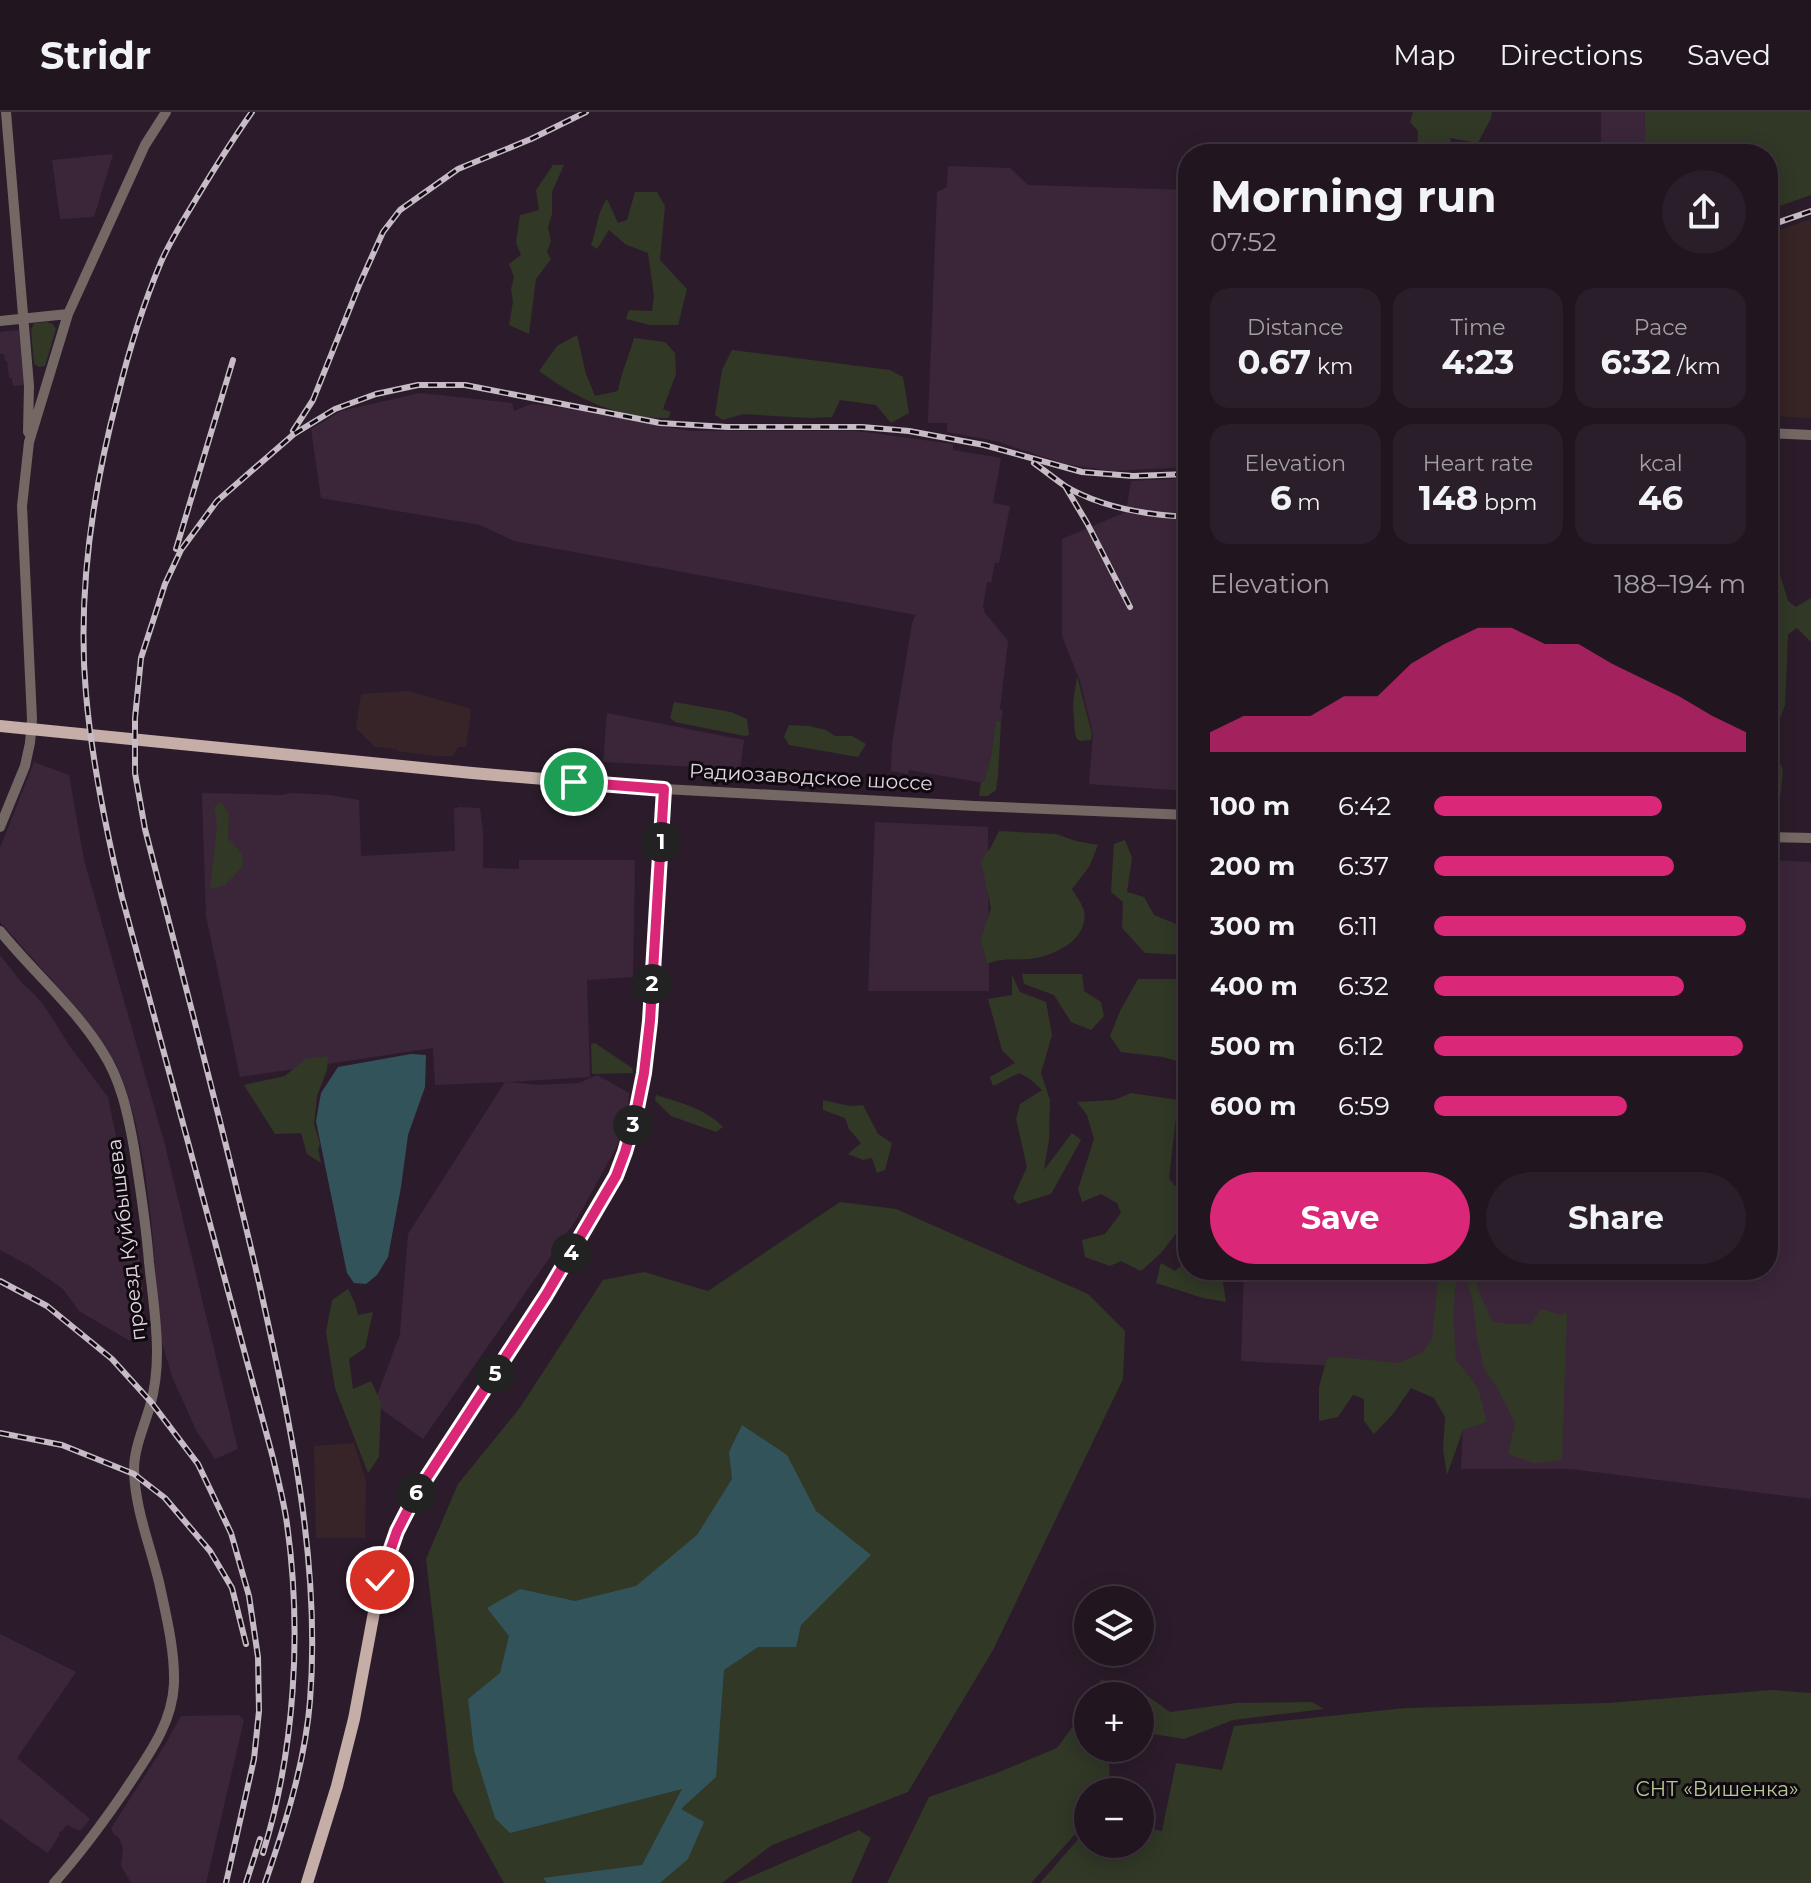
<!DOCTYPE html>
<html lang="en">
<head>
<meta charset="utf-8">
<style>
	body { margin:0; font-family:Montserrat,sans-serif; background:#291e29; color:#f1f3f6; height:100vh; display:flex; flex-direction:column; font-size:30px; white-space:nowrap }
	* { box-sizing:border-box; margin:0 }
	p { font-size:26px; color:#a29fa5 }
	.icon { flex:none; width:44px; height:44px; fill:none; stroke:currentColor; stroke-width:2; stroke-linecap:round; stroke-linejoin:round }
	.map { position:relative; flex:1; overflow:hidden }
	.panel { position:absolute; left:1178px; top:32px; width:600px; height:1136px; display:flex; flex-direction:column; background:#211520; border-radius:32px; box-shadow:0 4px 20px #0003,0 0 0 2px #3e343e }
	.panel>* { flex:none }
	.controls { position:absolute; left:1074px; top:1474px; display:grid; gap:16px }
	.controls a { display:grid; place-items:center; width:80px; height:80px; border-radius:50%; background:#211520; box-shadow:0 4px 20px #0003,0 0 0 2px #3e343e; font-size:40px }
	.pin { position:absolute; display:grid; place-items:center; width:68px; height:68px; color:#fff; margin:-34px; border:4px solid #fff; border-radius:50%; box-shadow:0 2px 8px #0007 }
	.km { position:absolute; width:40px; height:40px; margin:-20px; border-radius:50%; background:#222; color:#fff; font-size:22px; line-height:40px; text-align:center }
	.round { display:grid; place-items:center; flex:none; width:84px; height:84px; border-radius:42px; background:#291e29 }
	.overview { display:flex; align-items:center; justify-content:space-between; height:136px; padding:0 32px }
	h1 { font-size:44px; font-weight:700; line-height:60px }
	.figures { display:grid; grid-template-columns:repeat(3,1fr); gap:12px; height:136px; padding:8px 32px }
	.figures div { display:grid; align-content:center; border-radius:20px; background:#291e29; text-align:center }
	.figures b { font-size:34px; font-weight:700 }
	.figures small { font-size:22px; font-weight:400 }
	.figures p { font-size:22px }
	.chart { height:224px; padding:16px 32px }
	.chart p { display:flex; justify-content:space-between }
	.chart svg { width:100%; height:144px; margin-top:8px; fill:#db2777; opacity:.7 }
	.button { display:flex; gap:16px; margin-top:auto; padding:16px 32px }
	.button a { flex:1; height:92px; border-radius:48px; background:#db2777; color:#fff; font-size:32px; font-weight:700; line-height:92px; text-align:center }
	.button a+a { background:#291e29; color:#f1f3f6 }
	ul { padding:0 32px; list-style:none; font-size:26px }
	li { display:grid; grid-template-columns:128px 96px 1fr; align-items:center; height:60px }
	li i { height:20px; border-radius:10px; background:#db2777 }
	header { display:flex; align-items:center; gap:48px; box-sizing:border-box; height:112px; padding:0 40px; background:#211520; border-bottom:2px solid #3e343e }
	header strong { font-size:38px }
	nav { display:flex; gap:44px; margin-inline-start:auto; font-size:28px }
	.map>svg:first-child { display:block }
	.commercial { fill:#372428 }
	.built { fill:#3b2639 }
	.education { fill:#372425 }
	.green { fill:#313826 }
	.water { fill:#33535b }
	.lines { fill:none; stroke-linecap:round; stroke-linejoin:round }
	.minor { stroke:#746865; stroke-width:10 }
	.major { stroke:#c6aea8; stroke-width:12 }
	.rail-casing { stroke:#c7bbc5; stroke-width:6 }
	.rail { stroke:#100910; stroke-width:3; stroke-dasharray:9; stroke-linecap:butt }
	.route-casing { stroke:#fff; stroke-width:16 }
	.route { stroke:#db2777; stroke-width:10 }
	.labels { text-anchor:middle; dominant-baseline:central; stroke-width:6; stroke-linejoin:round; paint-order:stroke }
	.street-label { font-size:20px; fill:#e2d7e0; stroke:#100910 }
	.park-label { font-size:20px; fill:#b5c998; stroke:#100910 }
</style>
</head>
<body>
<header>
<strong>Stridr</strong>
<nav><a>Map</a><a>Directions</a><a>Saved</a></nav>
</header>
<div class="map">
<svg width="1811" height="1771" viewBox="0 0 1811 1771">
	<rect width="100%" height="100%" fill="#2c1c2b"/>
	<path class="commercial" d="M 408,579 L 471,597 L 466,635 L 458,635 L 453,644 L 435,644 L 397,639 L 397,637 L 375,635 L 356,616 L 361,582 Z
		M 354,1331 L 366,1369 L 365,1426 L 316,1426 L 314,1334 Z"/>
	<path class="built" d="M 1601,0 L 1645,0 L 1645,42 L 1601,42 Z
		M 113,42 L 94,105 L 60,107 L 52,48 Z
		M 948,54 L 1010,56 L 1028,73 L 1188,78 L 1188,355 L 1111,359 L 1066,352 L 995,329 L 947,320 L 947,311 L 928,311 L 937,80 L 947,75 Z
		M 19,218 L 24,273 L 13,274 L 12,266 L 9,266 L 7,249 L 5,249 L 4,242 L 0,242 L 0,220 Z
		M 420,281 L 512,291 L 514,299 L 531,292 L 559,295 L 689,319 L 857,319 L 953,332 L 953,338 L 1001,346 L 993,391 L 1010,394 L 999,451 L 995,451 L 991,470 L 987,470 L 983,495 L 985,501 L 1008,529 L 1000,597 L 1003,599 L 1001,610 L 996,610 L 991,644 L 984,671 L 909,658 L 908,662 L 891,659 L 892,632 L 912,511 L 916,503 L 514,429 L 480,413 L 321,386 L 311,317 L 341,299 Z
		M 1188,366 L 1188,679 L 1089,672 L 1093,622 L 1080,569 L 1062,524 L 1062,427 L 1126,400 L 1131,369 Z
		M 607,601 L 744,628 L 740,657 L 603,650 Z
		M 34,650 L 69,663 L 84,748 L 165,1033 L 238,1337 L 215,1347 L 196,1318 L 173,1267 L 161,1228 L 152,1115 L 144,1053 L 136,1012 L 124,971 L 115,950 L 77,896 L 0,810 L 0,736 Z
		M 202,681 L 282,683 L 291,681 L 329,683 L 359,688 L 361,744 L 455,739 L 454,697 L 459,695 L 480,696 L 483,720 L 483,756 L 519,757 L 519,748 L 635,748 L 633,865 L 587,868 L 590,965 L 507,970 L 537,973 L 579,971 L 597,963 L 629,981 L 627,1016 L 578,1105 L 423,1327 L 374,1292 L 400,1222 L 408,1122 L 505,970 L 435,973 L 433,936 L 240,965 L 206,804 Z
		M 875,710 L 988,715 L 989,879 L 868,879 Z
		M 1768,748 L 1811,750 L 1811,1387 L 1571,1357 L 1461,1357 L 1465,1261 L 1241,1249 L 1244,1158 L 1768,1158 Z
		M 0,843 L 21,870 L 33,881 L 43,892 L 69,933 L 108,985 L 137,1129 L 143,1178 L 144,1212 L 130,1229 L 79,1199 L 63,1177 L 30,1154 L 0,1138 Z
		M 0,1522 L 76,1560 L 17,1646 L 90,1707 L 81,1718 L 78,1718 L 67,1713 L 62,1719 L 59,1720 L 59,1724 L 48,1741 L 30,1729 L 0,1706 Z
		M 239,1603 L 244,1608 L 206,1771 L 131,1771 L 121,1754 L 123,1736 L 119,1726 L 113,1721 L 111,1716 L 166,1631 L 181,1604 Z"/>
	<path class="education" d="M 1811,107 L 1811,306 L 1768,304 L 1768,122 Z"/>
	<path class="green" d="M 1413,0 L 1492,0 L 1491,6 L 1478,31 L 1450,26 L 1454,42 L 1417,41 L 1418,19 L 1410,10 Z
		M 1645,0 L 1811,0 L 1811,83 L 1768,98 L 1768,42 L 1645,42 Z
		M 553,53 L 564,53 L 552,80 L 552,102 L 548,115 L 551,129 L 547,140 L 551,147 L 536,167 L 529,222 L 509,213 L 513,190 L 511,177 L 514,165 L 509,152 L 521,143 L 516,131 L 520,103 L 539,98 L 536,78 Z
		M 635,80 L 657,80 L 665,94 L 660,148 L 687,177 L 678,213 L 650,213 L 626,207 L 629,198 L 652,199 L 654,184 L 648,141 L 625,132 L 609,118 L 597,137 L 591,133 C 597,117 597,100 607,87 L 618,111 L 627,108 Z
		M 47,210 L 53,212 L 56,217 L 45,254 L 39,255 L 34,252 L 31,218 L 34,211 Z
		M 577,223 L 586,262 L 595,284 L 618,279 C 621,261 629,244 634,226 L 665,230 L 675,241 L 676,262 L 663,297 L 671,300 L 668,306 C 619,307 577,287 539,259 L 557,234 Z
		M 732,238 L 890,258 L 903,265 L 909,301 L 891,311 L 876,293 L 840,288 L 832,305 L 809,306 L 743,302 L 723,308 L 715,303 L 722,258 Z
		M 1768,458 L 1779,459 L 1788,489 L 1796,495 L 1811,486 L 1811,530 L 1797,516 L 1788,522 L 1785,593 L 1776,616 L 1775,642 L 1783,657 L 1781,680 L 1776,696 L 1772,693 L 1774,677 L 1768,675 L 1768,613 L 1776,595 L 1768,544 Z
		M 1077,564 L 1092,622 L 1091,628 L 1081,629 L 1077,627 L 1075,622 L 1073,592 Z
		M 674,590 L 731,600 L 747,607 L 749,623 L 745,624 L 675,610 L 670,606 Z
		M 996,609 L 1001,610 L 998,663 L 996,678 L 988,684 L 979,684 L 981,670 L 984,670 L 991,644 Z
		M 789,613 L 809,614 L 826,618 L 835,624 L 852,624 L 866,632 L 858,645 L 789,633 L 784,625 Z
		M 221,690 L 229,702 L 228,726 L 242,742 L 243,754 L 225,773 L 210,777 L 217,713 L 214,695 Z
		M 999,719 L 1056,722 L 1076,729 L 1098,733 L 1089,755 L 1072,777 C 1076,784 1082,791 1084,799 C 1089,828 1054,844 1030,847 C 1014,848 1002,846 987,852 L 981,827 L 991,796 L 981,749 L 991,735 Z
		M 1125,728 L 1132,746 L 1127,780 L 1144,785 L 1154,803 L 1181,814 L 1188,814 L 1188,843 L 1145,841 L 1122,816 L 1123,790 L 1111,780 L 1114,732 Z
		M 1022,862 L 1082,862 L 1084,879 L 1101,890 L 1104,904 L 1091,918 L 1071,910 L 1054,883 L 1024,872 Z
		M 1012,863 L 1020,880 L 1046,890 L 1052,923 L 1041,961 L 1050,988 L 1049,1028 L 1044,1058 L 1072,1021 L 1081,1028 L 1051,1082 L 1018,1092 L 1013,1086 L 1027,1055 L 1016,1007 L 1020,992 L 1042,978 L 1030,967 L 1019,961 L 993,974 L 990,965 L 1015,951 L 1002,938 L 988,887 L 1012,883 Z
		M 1138,867 L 1188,867 L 1188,952 L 1163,945 L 1121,940 L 1110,924 L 1120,899 Z
		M 595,931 L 632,956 L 633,961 L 592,962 L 591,932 Z
		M 328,944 L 327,958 L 317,984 L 314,1012 L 320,1032 L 318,1038 L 321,1051 L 307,1042 L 301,1021 L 275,1022 L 244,973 L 285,964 L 305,947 Z
		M 1131,981 L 1178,988 L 1169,1066 L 1175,1074 L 1188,1068 L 1188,1106 L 1161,1141 L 1141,1159 L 1121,1149 L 1110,1154 L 1085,1145 L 1082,1128 L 1105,1122 L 1121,1101 L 1117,1091 L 1101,1082 L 1082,1090 L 1078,1077 L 1094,1027 L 1087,1003 L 1077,990 L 1114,988 Z
		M 656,983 C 679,990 706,997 723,1015 L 716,1020 L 671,1004 L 655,988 Z
		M 823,988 L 850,994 L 863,993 L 878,1022 L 892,1031 L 885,1058 L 877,1061 L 872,1046 L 863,1048 L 848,1042 L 861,1031 L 849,1017 L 845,1006 L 823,998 Z
		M 840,1090 L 896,1097 L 1088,1182 L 1125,1219 L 1123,1267 L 993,1538 L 908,1680 L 772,1733 L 722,1771 L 504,1771 L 453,1679 L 426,1447 L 458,1372 L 519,1297 L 603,1168 L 644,1160 L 708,1179 Z
		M 1188,1148 L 1188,1158 L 1221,1158 L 1226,1190 L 1203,1186 L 1156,1171 L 1161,1151 L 1175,1159 Z
		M 1439,1158 L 1457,1158 L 1453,1201 L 1456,1248 L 1478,1276 L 1487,1310 L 1463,1318 L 1447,1363 L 1443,1337 L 1445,1305 L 1434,1286 L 1411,1276 L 1393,1302 L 1374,1322 L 1364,1309 L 1364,1287 L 1353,1283 L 1338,1305 L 1319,1309 L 1319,1275 L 1327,1246 L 1339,1245 L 1399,1251 L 1421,1241 L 1432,1228 Z
		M 1467,1158 L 1473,1158 L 1473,1161 L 1482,1187 L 1493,1210 L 1508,1212 L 1531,1212 L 1541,1197 L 1560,1203 L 1567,1200 L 1562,1348 L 1534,1351 L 1508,1342 L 1515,1311 L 1498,1277 L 1484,1257 L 1477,1225 L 1473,1190 L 1466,1167 Z
		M 348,1177 L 355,1191 L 358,1203 L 373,1200 L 365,1236 L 349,1247 L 353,1277 L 371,1269 L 381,1290 L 379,1345 L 368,1361 L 335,1276 L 326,1220 L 332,1188 Z
		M 1101,1568 L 1132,1573 L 1170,1600 L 1236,1591 L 1312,1590 L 1324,1597 L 1233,1608 L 1184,1627 L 1140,1620 L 1140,1584 L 1093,1584 Z
		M 1772,1578 L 1811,1581 L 1811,1771 L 1040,1771 L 1088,1716 L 1088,1732 L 1140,1732 L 1140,1715 L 1162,1719 L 1176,1651 L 1222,1658 L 1234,1614 L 1406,1596 L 1608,1591 Z
		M 1088,1594 L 1088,1636 L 1113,1636 L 1109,1639 L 1110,1680 L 1088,1680 L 1088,1708 L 1031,1771 L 887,1771 L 929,1685 L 997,1661 L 1057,1636 Z
		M 859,1718 L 871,1726 L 851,1771 L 736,1771 Z"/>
	<path class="water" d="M 411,942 L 426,943 L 425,975 L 408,1023 L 401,1075 L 388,1145 L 377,1163 L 366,1172 L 354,1171 L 347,1161 L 316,1009 L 321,981 L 338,955 Z
		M 742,1313 L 787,1343 L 816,1399 L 871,1443 L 801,1513 L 796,1535 L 758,1535 L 724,1558 L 716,1665 L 681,1697 L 704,1710 L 688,1747 L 660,1771 L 547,1771 L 543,1766 L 642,1753 L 682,1677 L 510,1721 L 495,1706 L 474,1638 L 468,1587 L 500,1561 L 509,1524 L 487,1496 L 520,1477 L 575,1489 L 636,1474 L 697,1423 L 732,1367 L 729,1340 Z"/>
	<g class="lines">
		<path class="minor" d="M 6,0 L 29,274 L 28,320
			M 0,209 L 68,202
			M 1768,321 L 1811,323
			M 664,677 L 974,694 L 1188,703
			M 0,715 L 25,654 L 30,631 L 32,607 L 22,394 L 29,330 L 68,202 L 145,33 L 166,0
			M 1768,725 L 1811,726
			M 0,819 C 33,860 74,894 102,939 C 121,968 128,1002 134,1036 C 140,1074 146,1111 149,1150 C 152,1179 157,1210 157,1240 C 157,1258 155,1277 150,1294 C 144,1315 134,1336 134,1358 C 135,1397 150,1433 159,1470 C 166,1503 175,1538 174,1572 C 172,1614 146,1646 124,1680 C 102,1712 80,1742 54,1771"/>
		<path class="major" d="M 0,614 L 472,661 L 664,677 L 650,909 L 644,961 L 635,1006 L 625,1040 L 616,1064 L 546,1183 L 416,1382 L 397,1419 L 380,1468 L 354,1607 L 337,1674 L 307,1771"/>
		<g class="rail-casing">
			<path id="rail" d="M 252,0 C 233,27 216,54 199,82 C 186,104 171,127 161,150 C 143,193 129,238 118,283 C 92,381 77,481 86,582 C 92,651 106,718 122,785 L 273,1346 C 278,1368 284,1390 287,1412 C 302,1519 295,1638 263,1741
				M 1768,114 L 1811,99
				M 293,319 L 313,288 L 360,171 L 383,120 L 400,98 L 458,57 L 531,27 L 586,0
				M 1034,351 C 1045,359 1055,367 1065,374 C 1102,396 1146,403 1188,405
				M 1065,374 L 1087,411 L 1130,495
				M 176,437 L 233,248
				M 0,1169 L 47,1194 L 112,1247 L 151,1290 L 198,1352 L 231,1421 L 249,1484 L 258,1545 L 259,1599 L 254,1647 L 226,1771
				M 0,1321 L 62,1333 L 134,1362 L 165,1386 L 210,1439 L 232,1476 L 246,1532
				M 246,1771 L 260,1727
				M 265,1771 C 285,1713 305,1651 310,1589 C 321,1450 290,1310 260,1175 C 225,1022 184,869 145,717 L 135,661 L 135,606 L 141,546 L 165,472 L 181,438 L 217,389 L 294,322 L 335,297 L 376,282 L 418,273 L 465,273 L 660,311 L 727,315 L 862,315 L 909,319 L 984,333 L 1082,360 L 1133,364 L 1188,362"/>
		</g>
		<use href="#rail" class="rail"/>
	</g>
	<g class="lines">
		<g class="route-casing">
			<path id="route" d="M 380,1468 L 397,1419 L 416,1382 L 546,1183 L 616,1064 L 625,1040 L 635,1006 L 644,961 L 650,909 L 664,677 L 574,670"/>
		</g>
		<use href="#route" class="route"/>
	</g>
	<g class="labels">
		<g class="street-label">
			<text transform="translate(811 665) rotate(3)">Радиозаводское шоссе</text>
			<text transform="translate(126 1128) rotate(-97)">проезд Куйбышева</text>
		</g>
		<g class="park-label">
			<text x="1717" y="1677">СНТ «Вишенка»</text>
		</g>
	</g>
</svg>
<div class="controls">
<a><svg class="icon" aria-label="layers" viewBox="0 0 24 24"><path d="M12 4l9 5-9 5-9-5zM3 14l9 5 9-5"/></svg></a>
<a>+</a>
<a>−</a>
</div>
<div class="pin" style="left:574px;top:670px;background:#1e9e55"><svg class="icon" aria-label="arrive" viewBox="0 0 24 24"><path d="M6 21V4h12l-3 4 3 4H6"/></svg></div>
<div class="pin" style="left:380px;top:1468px;background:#d93025"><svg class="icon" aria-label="check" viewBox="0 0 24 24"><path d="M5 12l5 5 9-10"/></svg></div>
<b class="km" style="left:661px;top:730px">1</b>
<b class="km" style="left:652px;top:872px">2</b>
<b class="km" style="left:633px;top:1013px">3</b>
<b class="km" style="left:571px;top:1141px">4</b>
<b class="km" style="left:495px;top:1262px">5</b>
<b class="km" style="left:416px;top:1381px">6</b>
<section class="panel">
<div class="overview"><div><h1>Morning run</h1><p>07:52</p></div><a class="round"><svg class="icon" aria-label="share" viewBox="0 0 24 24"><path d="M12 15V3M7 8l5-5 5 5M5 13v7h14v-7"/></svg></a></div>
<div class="figures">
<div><p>Distance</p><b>0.67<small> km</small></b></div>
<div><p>Time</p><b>4:23</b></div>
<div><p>Pace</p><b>6:32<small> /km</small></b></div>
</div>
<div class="figures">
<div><p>Elevation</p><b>6<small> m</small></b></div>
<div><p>Heart rate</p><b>148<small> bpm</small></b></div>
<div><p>kcal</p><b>46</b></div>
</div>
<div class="chart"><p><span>Elevation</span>188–194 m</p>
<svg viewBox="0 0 160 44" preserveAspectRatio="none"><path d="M0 44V38L10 33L20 33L30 33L40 27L50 27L60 17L70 11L80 6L90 6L100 11L110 11L120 17L130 22L140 27L150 33L160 38V44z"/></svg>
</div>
<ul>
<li><b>100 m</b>6:42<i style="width:73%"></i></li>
<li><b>200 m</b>6:37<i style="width:77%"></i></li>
<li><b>300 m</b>6:11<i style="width:100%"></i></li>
<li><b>400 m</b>6:32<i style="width:80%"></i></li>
<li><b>500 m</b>6:12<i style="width:99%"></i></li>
<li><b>600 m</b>6:59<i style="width:62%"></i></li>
</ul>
<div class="button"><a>Save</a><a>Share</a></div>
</section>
</div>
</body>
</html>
